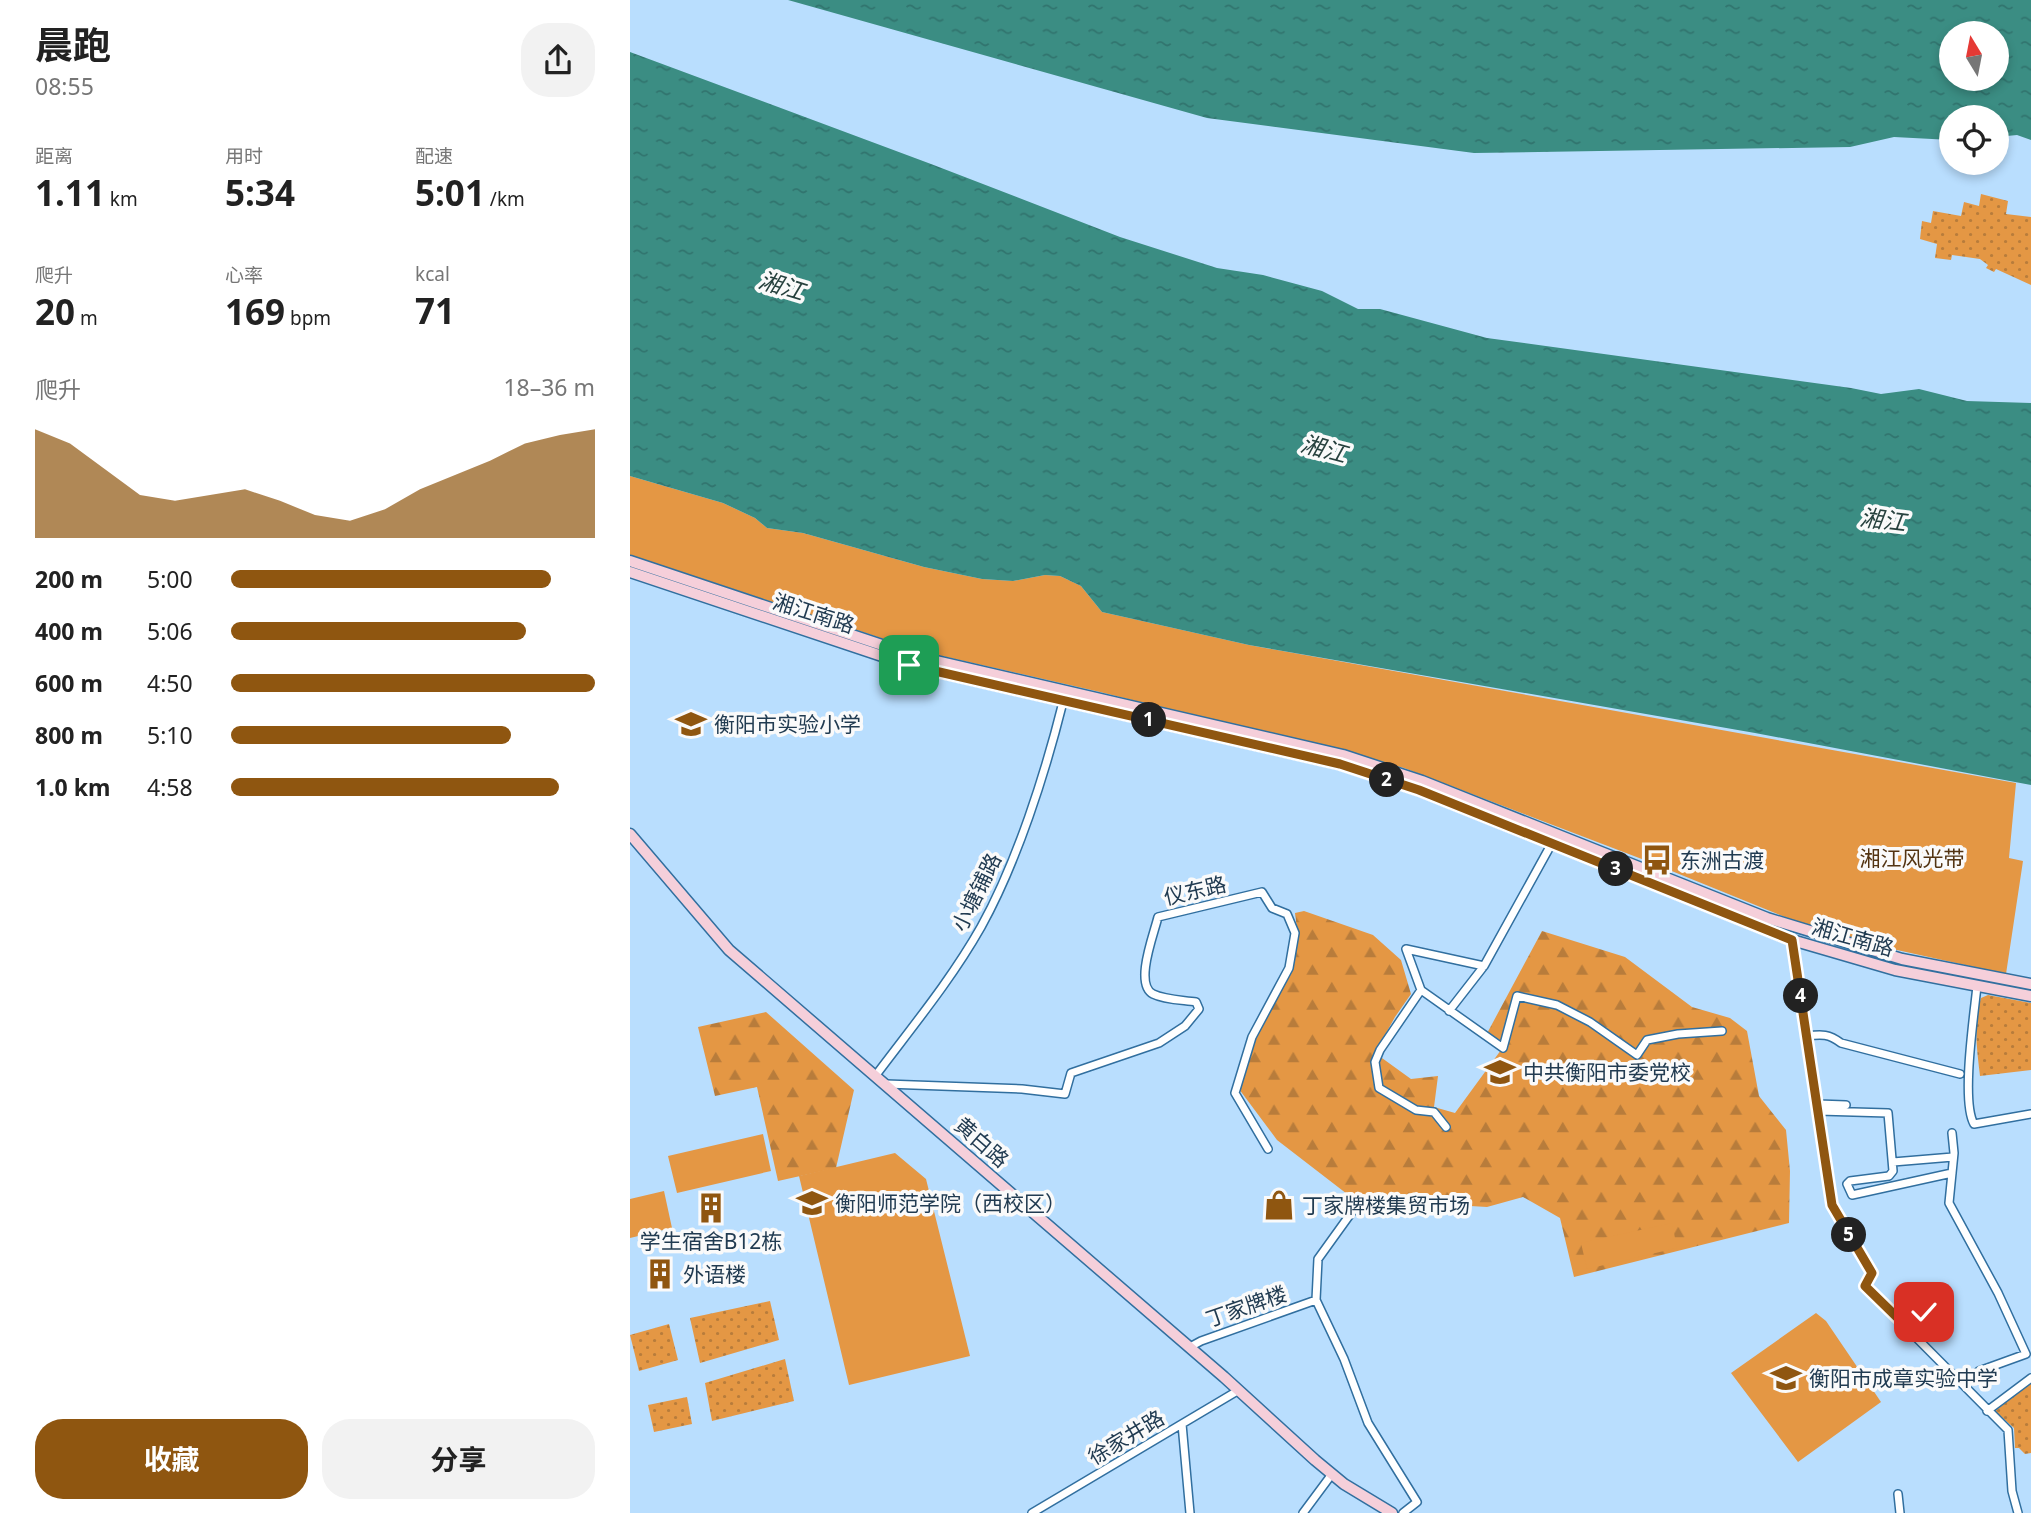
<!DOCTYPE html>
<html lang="zh">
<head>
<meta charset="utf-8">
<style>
	body { margin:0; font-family:"Noto Sans","Noto Sans SC",sans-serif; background:#f2f2f2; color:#222; height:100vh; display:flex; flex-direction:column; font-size:26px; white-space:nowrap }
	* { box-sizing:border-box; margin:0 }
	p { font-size:23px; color:#767676 }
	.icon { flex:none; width:38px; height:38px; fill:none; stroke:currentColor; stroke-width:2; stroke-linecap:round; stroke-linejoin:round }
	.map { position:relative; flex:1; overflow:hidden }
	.panel { display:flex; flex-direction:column; background:#fff; width:630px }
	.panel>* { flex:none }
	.needle { width:46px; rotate:350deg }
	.fabs { position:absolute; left:1309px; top:21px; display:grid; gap:14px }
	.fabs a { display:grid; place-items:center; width:70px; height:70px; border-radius:50%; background:#fff; box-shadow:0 4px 10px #0003; font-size:35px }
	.pin { position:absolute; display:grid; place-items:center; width:60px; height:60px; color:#fff; margin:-30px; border-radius:14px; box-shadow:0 4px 10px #0006 }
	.km { position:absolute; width:35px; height:35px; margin:-18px; border-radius:50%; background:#222; color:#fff; font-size:19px; line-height:35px; text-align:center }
	.round { display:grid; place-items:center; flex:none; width:74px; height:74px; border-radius:28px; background:#f2f2f2 }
	.head { display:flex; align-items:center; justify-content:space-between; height:119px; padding:0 35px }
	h1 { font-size:38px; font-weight:700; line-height:52px }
	.stats { display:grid; grid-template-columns:repeat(3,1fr); gap:10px; height:119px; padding:7px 35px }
	.stats div { display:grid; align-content:center }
	.stats b { font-size:35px; font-weight:700 }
	.stats small { font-size:19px; font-weight:400 }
	.stats p { font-size:19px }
	.chart { height:196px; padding:14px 35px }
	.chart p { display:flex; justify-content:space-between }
	.chart svg { width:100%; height:126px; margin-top:7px; fill:#8f5610; opacity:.7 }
	.button { display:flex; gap:14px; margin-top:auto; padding:14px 35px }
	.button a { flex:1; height:80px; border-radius:28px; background:#8f5610; color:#fff; font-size:28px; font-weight:700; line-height:80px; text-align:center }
	.button a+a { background:#f2f2f2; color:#222 }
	ul { padding:0 35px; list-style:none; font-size:23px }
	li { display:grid; grid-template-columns:112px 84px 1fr; align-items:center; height:52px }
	li i { height:18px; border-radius:9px; background:#8f5610 }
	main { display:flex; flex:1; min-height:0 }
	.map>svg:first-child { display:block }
	.grass { fill:url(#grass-dots) }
	.forest { fill:url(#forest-firs) }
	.park { fill:#e49744 }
	.water { fill:url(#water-ripples); fill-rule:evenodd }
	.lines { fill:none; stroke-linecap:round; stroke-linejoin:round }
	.minor-casing { stroke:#316f9f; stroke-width:10 }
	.secondary-casing { stroke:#316f9f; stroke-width:13 }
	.minor { stroke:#fff; stroke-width:7 }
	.secondary { stroke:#f5cfda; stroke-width:10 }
	.route-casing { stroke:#fff; stroke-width:14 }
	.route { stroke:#8f5610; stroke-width:9 }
	.labels { text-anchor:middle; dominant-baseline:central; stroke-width:7; stroke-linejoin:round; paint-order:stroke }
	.street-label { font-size:21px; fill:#213b51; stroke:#fafafa }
	.poi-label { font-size:21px; fill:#213b51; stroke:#fafafa; text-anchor:start }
	.park-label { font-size:21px; fill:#533412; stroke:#fafafa }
	.water-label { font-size:23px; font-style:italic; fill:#27413e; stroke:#fafafa }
</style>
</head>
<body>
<main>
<section class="panel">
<div class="head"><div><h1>晨跑</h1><p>08:55</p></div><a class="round"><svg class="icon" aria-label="share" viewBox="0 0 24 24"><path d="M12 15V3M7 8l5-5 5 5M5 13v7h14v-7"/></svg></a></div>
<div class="stats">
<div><p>距离</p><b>1.11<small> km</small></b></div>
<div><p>用时</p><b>5:34</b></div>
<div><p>配速</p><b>5:01<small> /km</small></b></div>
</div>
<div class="stats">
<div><p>爬升</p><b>20<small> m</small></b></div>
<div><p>心率</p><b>169<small> bpm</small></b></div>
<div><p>kcal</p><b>71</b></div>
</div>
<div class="chart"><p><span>爬升</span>18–36 m</p>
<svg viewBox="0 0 160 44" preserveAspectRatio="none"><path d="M0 44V6L10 11L20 20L30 29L40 31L50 29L60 27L70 31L80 36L90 38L100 34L110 27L120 22L130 17L140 11L150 8L160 6V44z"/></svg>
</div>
<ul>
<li><b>200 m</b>5:00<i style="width:88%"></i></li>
<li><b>400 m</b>5:06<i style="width:81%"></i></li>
<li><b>600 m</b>4:50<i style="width:100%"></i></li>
<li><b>800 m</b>5:10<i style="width:77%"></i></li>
<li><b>1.0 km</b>4:58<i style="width:90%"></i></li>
</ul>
<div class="button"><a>收藏</a><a>分享</a></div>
</section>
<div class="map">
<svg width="1401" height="1513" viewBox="0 0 1401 1513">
	<defs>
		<pattern id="grass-dots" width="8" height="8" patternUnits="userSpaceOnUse" patternTransform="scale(1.75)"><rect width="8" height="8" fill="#e49744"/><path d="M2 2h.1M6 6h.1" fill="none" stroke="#b87c3b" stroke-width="1.8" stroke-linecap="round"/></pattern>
		<pattern id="forest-firs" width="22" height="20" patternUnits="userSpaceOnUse" patternTransform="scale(1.75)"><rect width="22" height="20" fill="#e49744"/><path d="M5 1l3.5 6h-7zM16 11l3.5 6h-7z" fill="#b87c3b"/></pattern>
		<pattern id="water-ripples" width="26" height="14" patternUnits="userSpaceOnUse" patternTransform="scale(1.75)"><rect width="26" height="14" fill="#3b8d83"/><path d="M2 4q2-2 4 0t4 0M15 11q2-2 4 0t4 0" fill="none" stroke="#31746e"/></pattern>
	</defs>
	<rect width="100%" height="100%" fill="#b9defe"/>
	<path class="grass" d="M 1351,194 L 1378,201 L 1376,214 L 1401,217 L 1401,285 L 1366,269 L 1364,272 L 1356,268 L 1358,265 L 1350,259 L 1322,255 L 1321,260 L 1305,258 L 1307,244 L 1290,239 L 1292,221 L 1301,223 L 1303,211 L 1331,216 L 1334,202 L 1349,206 Z
		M 1358,995 L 1401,1003 L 1401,1070 L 1350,1076 C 1347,1050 1343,1023 1351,998 Z
		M 140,1301 L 149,1340 L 70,1363 L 60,1318 Z
		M 39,1324 L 48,1360 L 9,1371 L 0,1335 Z
		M 155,1359 L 164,1401 L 82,1421 L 75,1383 Z
		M 1401,1383 L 1401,1453 L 1395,1454 L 1389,1448 L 1385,1448 L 1384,1428 L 1365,1411 Z
		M 57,1397 L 62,1424 L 24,1432 L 18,1405 Z"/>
	<path class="forest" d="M 674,911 L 743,935 L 771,960 L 781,994 L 765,1017 L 745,1053 L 781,1079 L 808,1076 L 804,1107 L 825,1113 L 871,1050 L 854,1039 L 912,931 L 995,957 L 1062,1007 L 1100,1018 L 1117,1031 L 1129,1096 L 1156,1130 L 1160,1171 L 1159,1223 L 944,1277 L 930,1218 L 893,1197 L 857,1207 L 807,1204 L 743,1214 L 647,1140 L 609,1089 C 614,1072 619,1053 626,1036 C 646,989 674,971 665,913 Z
		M 136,1012 L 224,1090 L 206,1168 L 148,1181 L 127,1087 L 85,1096 L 68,1027 Z"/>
	<path class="park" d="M 0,476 L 93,503 L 125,518 L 137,528 L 173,533 L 294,567 L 352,579 L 383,581 L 415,575 L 430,576 L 451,586 L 472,612 L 619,645 L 1386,783 L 1379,858 L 1393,861 L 1376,974 L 1217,939 L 1155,917 L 1017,861 L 774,768 L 470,692 L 290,651 L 0,555 Z
		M 133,1134 L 141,1171 L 47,1193 L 38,1156 Z
		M 265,1153 L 296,1179 L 340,1356 L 219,1385 L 169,1176 Z
		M 34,1191 L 42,1228 L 0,1238 L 0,1199 Z
		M 1042,1223 L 1047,1248 L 957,1269 L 951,1243 Z
		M 1186,1313 L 1196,1321 L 1251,1402 L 1168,1462 L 1101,1373 Z"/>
	<path class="water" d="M 158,0 L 1401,0 L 1401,140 L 1387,135 L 1367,137 L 1367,117 L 1321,117 L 1321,140 L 1264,137 L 1220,147 L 844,153 L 577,118 ZM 1321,33 L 1367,33 L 1367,79 L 1321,79 Z
		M 0,52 L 301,164 L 490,237 L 587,268 L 633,275 L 692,291 L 728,309 L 750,309 L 857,338 L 1221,388 L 1251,394 L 1289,389 L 1337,401 L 1401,403 L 1401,785 L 1125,733 L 619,645 L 472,612 L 451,586 L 430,576 L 415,575 L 383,581 L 352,579 L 294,567 L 173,533 L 137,528 L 125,518 L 93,503 L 0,476 Z"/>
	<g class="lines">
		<g class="minor-casing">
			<path id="minor" d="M 1162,940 L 1202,1205 L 1242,1273 L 1235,1286 L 1378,1430 L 1382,1491 L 1388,1513
				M 1347,986 C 1344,1016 1331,1101 1344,1124 L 1401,1114
				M 791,990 L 776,949 L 854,966
				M 819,1011 L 854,966 L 922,843
				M 1177,1036 C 1192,1034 1199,1034 1211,1043 L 1330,1074
				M 246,1075 C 282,1027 321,980 351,927 C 387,862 415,774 433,702
				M 256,1084 L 392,1089 L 435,1094 L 441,1073 L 529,1043 L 555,1026 L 569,1009 L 566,1002 C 553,1000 535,1000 523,994 C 504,984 524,934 528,917 L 632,892 L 642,908 L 657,914 L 665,933 L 659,968 L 622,1037 L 605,1093 L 638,1149
				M 1188,1104 L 1216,1105
				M 1189,1111 L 1258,1113 L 1263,1171 L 1259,1176 L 1220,1181 L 1217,1184 L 1222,1195 L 1322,1173
				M 816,1127 L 804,1112 L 786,1110 L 749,1088 L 745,1062 L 750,1050 L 791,990 L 873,1048 L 887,996 L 927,1005 L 960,1022 L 1007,1055 L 1017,1040 L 1048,1034 L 1092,1031
				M 1322,1133 L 1324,1153 L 1319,1203 L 1368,1293 L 1396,1354 L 1349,1371 L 1335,1384
				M 1263,1162 L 1323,1157
				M 724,1209 L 688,1259 L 686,1300 L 714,1359 L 738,1423 L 787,1502 L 773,1513
				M 1278,1328 L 1302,1305
				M 560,1347 L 571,1341 L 686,1300
				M 1357,1411 L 1401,1378
				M 552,1424 L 560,1513
				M 1268,1494 L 1270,1513
				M 402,1513 L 609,1390
				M 673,1513 L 702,1474"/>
		</g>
		<g class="secondary-casing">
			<path id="secondary" d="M 0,561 L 285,656 L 713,755 L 792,781 L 1137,918 L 1272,959 L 1401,984
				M 0,572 L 279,665 L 710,764 L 789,790 L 1162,940 L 1265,970 L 1401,996
				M 0,834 L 99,950 L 594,1377 L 685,1460 L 714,1484 L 762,1513"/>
		</g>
		<use href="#minor" class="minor"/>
		<use href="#secondary" class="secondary"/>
	</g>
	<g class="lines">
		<g class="route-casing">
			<path id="route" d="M 279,665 L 710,764 L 789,790 L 1162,940 L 1202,1205 L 1242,1273 L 1235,1286 L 1278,1328 L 1294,1312"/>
		</g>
		<use href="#route" class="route"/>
	</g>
	<defs>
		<g id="school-bare" transform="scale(2.415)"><path d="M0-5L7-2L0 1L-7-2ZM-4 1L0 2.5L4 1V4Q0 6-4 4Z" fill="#8f5610" stroke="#fafafa" stroke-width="2.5" paint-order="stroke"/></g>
		<g id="bus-bare" transform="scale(2.415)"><path d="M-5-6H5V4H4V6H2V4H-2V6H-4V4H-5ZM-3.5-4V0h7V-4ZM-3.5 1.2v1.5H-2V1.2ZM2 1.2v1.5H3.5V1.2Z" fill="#8f5610" stroke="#fafafa" stroke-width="2.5" paint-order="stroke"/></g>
		<g id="university-bare" transform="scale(2.415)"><path d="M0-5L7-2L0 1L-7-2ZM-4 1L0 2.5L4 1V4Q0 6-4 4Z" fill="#8f5610" stroke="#fafafa" stroke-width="2.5" paint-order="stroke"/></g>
		<g id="shop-bare" transform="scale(2.415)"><path d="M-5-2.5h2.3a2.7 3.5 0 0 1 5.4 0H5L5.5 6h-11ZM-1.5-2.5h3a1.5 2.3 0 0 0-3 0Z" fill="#8f5610" stroke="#fafafa" stroke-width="2.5" paint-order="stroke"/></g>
		<g id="building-bare" transform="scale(2.415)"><path d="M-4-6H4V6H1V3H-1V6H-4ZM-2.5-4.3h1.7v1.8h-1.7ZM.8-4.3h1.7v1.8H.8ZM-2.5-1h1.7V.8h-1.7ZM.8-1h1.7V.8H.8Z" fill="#8f5610" stroke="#fafafa" stroke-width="2.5" paint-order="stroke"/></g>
	</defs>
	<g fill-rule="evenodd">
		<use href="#school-bare" x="61" y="724"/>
		<use href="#bus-bare" x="1027" y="860"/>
		<use href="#school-bare" x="870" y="1072"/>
		<use href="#university-bare" x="182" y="1203"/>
		<use href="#shop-bare" x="649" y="1205"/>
		<use href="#building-bare" x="81" y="1208"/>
		<use href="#building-bare" x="30" y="1274"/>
		<use href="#school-bare" x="1156" y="1378"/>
	</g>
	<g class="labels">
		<g class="street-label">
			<text transform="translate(184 613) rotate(18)">湘江南路</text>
			<text transform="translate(565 890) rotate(-13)">仪东路</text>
			<text transform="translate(346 892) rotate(-64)">小塘铺路</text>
			<text transform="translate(1223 937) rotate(16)">湘江南路</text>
			<text transform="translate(352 1142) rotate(41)">黄白路</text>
			<text transform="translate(616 1306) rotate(-19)">丁家牌楼</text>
			<text transform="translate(496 1437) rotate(-31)">徐家井路</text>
		</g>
		<g class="poi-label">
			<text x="84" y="724">衡阳市实验小学</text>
			<text x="1050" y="860">东洲古渡</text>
			<text x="893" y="1072">中共衡阳市委党校</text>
			<text x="205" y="1203">衡阳师范学院（西校区）</text>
			<text x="672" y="1205">丁家牌楼集贸市场</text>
			<text x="81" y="1241" text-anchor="middle">学生宿舍B12栋</text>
			<text x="53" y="1274">外语楼</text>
			<text x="1179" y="1378">衡阳市成章实验中学</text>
		</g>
		<g class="park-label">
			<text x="1282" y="858">湘江风光带</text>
		</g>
		<g class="water-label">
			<text transform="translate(152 285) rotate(17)">湘江</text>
			<text transform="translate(694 448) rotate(15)">湘江</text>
			<text transform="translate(1253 519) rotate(7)">湘江</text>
		</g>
	</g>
</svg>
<div class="fabs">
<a><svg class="needle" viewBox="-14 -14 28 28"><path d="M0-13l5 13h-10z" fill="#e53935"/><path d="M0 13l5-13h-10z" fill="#767676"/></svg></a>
<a><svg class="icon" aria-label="locate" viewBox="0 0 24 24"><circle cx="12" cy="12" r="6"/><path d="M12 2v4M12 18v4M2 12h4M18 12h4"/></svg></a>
</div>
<div class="pin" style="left:279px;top:665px;background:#1e9e55"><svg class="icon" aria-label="arrive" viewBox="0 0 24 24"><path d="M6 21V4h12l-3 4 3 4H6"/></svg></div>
<div class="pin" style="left:1294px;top:1312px;background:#d93025"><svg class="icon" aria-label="check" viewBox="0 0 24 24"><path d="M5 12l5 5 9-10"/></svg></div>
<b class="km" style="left:519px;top:720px">1</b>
<b class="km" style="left:757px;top:780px">2</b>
<b class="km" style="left:986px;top:869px">3</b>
<b class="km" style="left:1171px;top:996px">4</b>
<b class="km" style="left:1219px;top:1235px">5</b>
</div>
</main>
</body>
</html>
